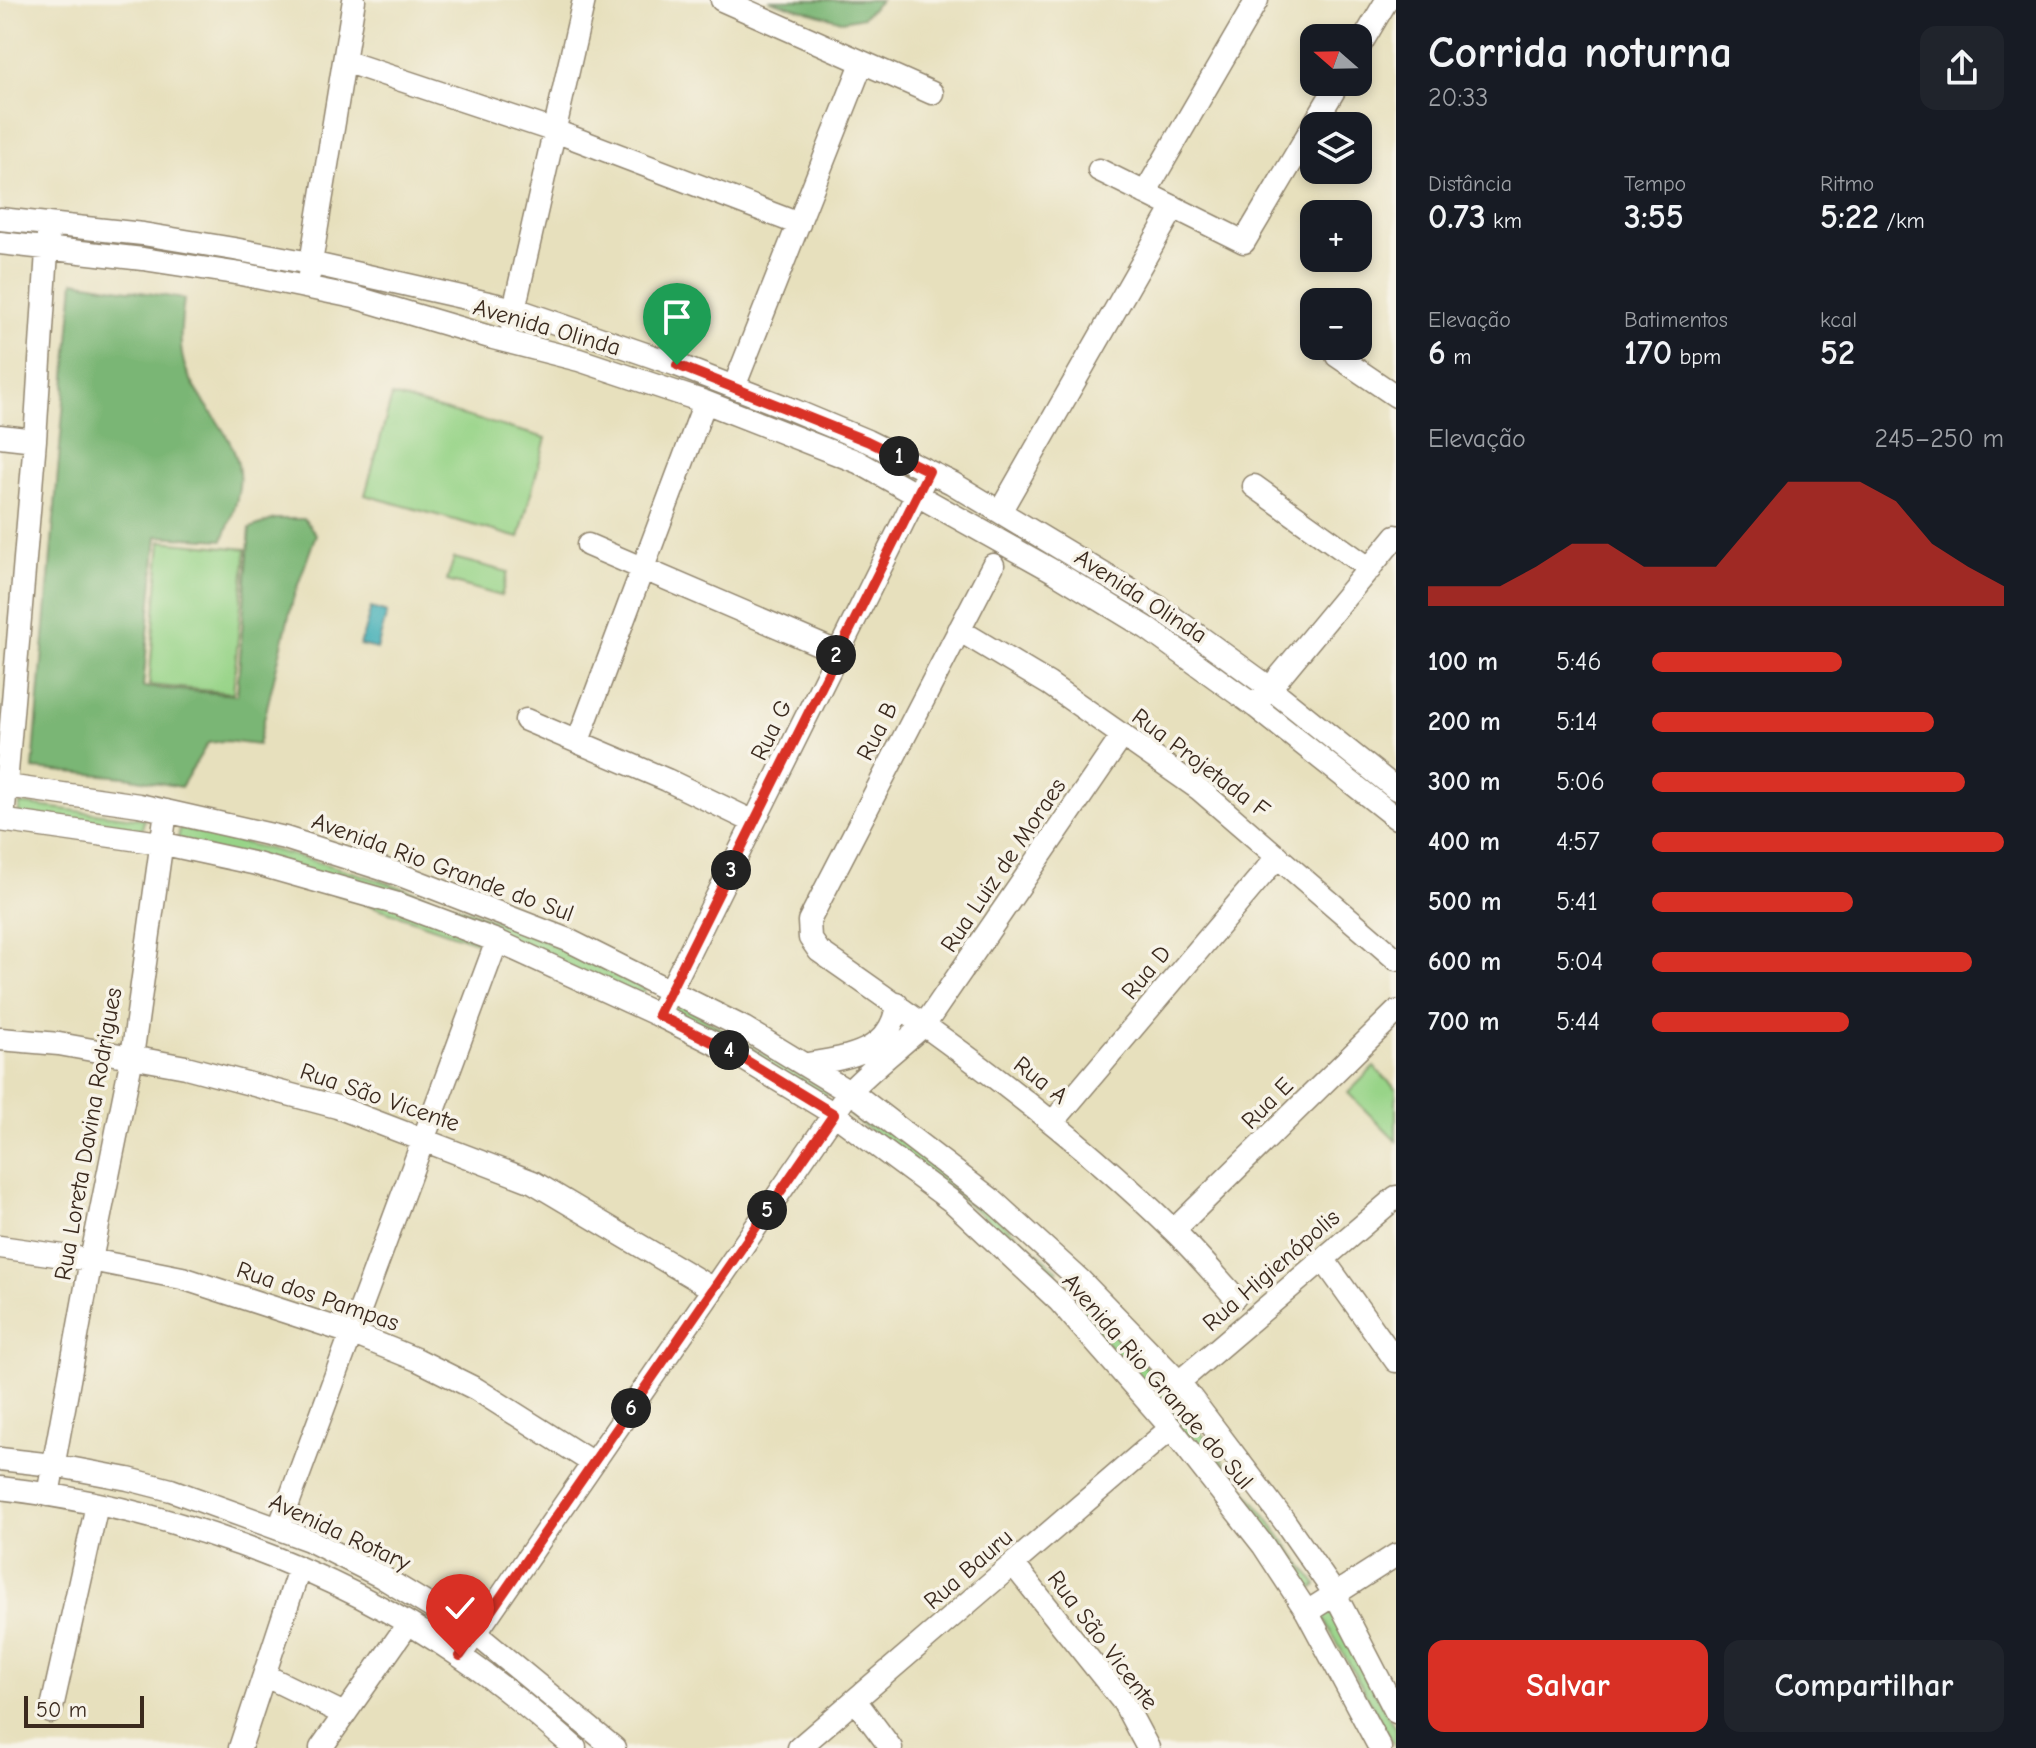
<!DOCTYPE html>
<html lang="pt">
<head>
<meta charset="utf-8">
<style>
	body { margin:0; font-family:"Comic Neue",sans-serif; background:#20242c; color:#f1f3f6; height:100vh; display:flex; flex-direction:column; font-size:30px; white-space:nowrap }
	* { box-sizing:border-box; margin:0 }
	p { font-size:26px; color:#9ea1a6 }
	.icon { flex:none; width:44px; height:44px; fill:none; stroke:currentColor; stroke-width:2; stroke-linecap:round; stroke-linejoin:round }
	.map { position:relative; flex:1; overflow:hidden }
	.sheet { display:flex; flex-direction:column; background:#171b24; width:640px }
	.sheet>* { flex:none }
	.needle { width:52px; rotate:290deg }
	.tools { position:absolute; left:1300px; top:24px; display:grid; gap:16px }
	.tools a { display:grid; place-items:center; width:72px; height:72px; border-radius:16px; background:#171b24; box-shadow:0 4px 12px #0003; font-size:40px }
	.scale { position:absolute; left:24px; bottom:20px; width:120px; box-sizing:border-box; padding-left:8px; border:4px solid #3b2a1e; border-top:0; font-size:22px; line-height:28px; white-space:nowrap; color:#3b2a1e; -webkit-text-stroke:6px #f7f3e8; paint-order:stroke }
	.pin { position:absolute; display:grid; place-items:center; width:68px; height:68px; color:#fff; margin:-82px -34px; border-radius:50% 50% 50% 0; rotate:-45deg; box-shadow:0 0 8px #0007 }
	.pin .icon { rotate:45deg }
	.km { position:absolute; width:40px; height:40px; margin:-20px; border-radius:50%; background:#222; color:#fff; font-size:22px; line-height:40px; text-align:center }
	.round { display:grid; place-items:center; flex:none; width:84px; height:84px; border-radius:16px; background:#20242c }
	.head { display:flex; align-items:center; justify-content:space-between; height:136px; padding:0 32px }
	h1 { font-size:44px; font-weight:800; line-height:60px }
	.metrics { display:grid; grid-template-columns:repeat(3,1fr); gap:12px; height:136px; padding:8px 32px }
	.metrics div { display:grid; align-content:center }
	.metrics b { font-size:34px; font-weight:800 }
	.metrics small { font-size:22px; font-weight:400 }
	.metrics p { font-size:22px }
	.chart { height:224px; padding:16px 32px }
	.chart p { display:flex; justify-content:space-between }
	.chart svg { width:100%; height:144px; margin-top:8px; fill:#d93025; opacity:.7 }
	.cta { display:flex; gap:16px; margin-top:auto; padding:16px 32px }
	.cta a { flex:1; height:92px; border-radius:16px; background:#d93025; color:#fff; font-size:32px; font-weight:800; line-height:92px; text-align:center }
	.cta a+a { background:#20242c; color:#f1f3f6 }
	ul { padding:0 32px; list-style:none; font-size:26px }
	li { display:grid; grid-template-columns:128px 96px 1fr; align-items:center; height:60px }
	li i { height:20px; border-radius:10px; background:#d93025 }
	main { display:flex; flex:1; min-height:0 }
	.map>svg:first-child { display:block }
	.green { fill:#98d488; stroke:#6a7f53; stroke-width:2 }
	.forest { fill:#7ab674; stroke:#5a7049; stroke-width:2 }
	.water { fill:#39abb4; stroke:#3a6a69; stroke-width:2 }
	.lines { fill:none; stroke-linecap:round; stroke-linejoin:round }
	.minor-casing { stroke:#91856e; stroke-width:25 }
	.minor { stroke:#fff; stroke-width:22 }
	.route-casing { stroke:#fff; stroke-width:16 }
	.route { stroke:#d93025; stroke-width:10 }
	.labels { text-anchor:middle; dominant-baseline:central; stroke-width:7; stroke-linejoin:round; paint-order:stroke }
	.street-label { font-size:24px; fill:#3b2a1e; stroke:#f7f3e8 }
</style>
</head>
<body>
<main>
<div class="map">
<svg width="1396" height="1748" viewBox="0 0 1396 1748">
	<rect width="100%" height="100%" fill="#f7f3e8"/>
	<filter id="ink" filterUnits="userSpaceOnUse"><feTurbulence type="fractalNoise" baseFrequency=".0125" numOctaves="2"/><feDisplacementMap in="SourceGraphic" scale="16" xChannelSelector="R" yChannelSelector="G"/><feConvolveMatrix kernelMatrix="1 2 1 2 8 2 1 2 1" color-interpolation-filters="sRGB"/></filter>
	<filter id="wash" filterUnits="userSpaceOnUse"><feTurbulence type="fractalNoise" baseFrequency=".006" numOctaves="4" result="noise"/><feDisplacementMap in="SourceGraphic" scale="32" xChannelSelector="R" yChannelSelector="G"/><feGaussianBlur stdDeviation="1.8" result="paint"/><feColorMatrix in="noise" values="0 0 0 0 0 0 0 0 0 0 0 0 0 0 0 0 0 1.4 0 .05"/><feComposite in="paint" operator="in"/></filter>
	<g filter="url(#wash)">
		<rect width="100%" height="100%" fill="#e7e0bd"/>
		<path class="green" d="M 392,396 L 546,438 L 519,538 L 365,495 Z
			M 161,541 L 246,549 L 233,693 L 149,685 Z
			M 454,558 L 508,572 L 501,596 L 447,581 Z
			M 20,804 L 144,819 L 142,832 L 18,816 Z
			M 180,828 C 303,855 425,889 541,939 C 576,954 610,972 645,989 L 641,999 L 178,839 Z
			M 675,1001 L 828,1092 L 823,1100 L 670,1010 Z
			M 1374,1067 L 1396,1089 L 1396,1141 L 1348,1093 Z
			M 856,1107 L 919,1152 L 1058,1270 L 1051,1278 L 978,1212 L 849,1115 Z
			M 1082,1297 C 1168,1386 1243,1485 1317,1585 L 1307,1592 L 1221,1475 L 1074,1305 Z
			M 1329,1609 L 1396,1730 L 1396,1748 L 1321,1614 Z"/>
		<path class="forest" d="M 769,0 L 881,0 L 863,17 L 842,21 Z
			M 74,281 L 184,299 C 181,323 177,348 187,372 C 204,412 248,444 238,493 C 236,509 228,525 223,540 L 157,536 L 143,687 L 237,695 L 250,528 L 275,519 L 304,519 L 316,534 L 293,599 L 258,745 L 226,741 L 208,743 L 181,787 L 126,777 L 33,769 Z"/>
		<path class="water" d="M 371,608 L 387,613 L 377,649 L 360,645 Z"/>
	</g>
	<g filter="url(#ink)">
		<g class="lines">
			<g class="minor-casing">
				<path id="minor" d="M 722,0 L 932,93
					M 1358,49 L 1387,0
					M 344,61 L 555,131 L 799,224
					M 1099,170 L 1244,242 L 1339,82
					M 1145,193 L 1257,0
					M 0,219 L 143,234 L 234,249 L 310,263 L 515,309 L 677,365 L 793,410 L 867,441 L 952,483 L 1160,608 L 1270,688 L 1396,789
					M 0,243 L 143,259 L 241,274 L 354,297 L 493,338 L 579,360 L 705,402 L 858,462 L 1055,572 L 1147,628 L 1256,707 L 1396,818
					M 309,275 L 354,0
					M 511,323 L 584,0
					M 1337,356 L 1396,396
					M 734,387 L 862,63
					M 0,436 L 35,440
					M 1254,486 L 1370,569
					M 1001,510 L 1174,207
					M 588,545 L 837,652
					M 993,565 L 809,921 L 810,938 L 819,951 C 943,1037 1065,1124 1173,1230 C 1195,1251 1215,1275 1235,1297
					M 959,630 L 1049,684 L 1199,789 L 1396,959
					M 1261,699 L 1396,536
					M 526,720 L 667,780 L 754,822
					M 578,741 L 705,402
					M 0,785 L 139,805 L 285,838 L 398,874 L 568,940 L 744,1028 L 862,1100 L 992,1200 L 1080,1280 L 1179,1382 L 1285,1522 L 1335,1594 L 1396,1712
					M 0,820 L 160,843 L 257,864 L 398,904 L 497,941 L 658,1015 L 734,1053 L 834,1114 L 954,1203 L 1059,1301 L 1171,1428 L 1263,1545 L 1307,1612 L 1380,1748
					M 3,820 L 35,440 L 48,235
					M 664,1003 L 923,482
					M 0,1039 L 59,1044 L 186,1067 L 337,1107 L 533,1182 L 713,1289
					M 807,1064 C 846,1058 892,1053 897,1004
					M 1053,1122 L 1278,856
					M 1174,1230 L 1396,1012
					M 0,1247 L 91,1260 L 182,1278 L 351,1333 L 418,1360 L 476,1389 L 593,1463
					M 1323,1259 L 1396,1361
					M 1179,1382 L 1396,1197
					M 0,1459 L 53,1465 L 128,1479 L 171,1490 L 309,1540 L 382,1577 L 476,1634 L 614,1748
					M 0,1488 C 159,1506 329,1565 461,1657 C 501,1684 538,1716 575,1748
					M 48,1495 L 91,1260 L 132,1057 L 166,811
					M 279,1528 L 497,941
					M 1013,1564 L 1124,1703 L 1148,1748
					M 1307,1612 L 1396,1555
					M 460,1656 L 849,1092 C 873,1067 900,1047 925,1024 L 1123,735
					M 264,1675 L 344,1714
					M 855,1700 L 891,1748
					M 51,1712 L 97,1505
					M 240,1748 L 299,1569
					M 321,1748 L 408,1624
					M 799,1748 L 1171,1428"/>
			</g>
			<use href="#minor" class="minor"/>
		</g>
	</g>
	<g class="lines" filter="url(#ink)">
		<g class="route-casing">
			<path id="route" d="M 460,1656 L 834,1114 L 734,1053 L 658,1015 L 929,471 L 867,441 L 677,365"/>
		</g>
		<use href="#route" class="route"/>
	</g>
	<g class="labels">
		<g class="street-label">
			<text transform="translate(547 327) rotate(16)">Avenida Olinda</text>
			<text transform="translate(1141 596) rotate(33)">Avenida Olinda</text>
			<text transform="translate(771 730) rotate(-64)">Rua G</text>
			<text transform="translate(877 731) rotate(-63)">Rua B</text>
			<text transform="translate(1201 763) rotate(37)">Rua Projetada F</text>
			<text transform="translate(1003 865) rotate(-56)">Rua Luiz de Moraes</text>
			<text transform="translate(443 867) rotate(20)">Avenida Rio Grande do Sul</text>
			<text transform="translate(1146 972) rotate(-50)">Rua D</text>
			<text transform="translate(1041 1080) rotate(38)">Rua A</text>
			<text transform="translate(380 1097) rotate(19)">Rua São Vicente</text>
			<text transform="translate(1267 1103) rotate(-45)">Rua E</text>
			<text transform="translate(88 1134) rotate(-80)">Rua Loreta Davina Rodrigues</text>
			<text transform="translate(1271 1270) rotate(-41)">Rua Higienópolis</text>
			<text transform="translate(318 1296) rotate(19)">Rua dos Pampas</text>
			<text transform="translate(1158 1381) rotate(49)">Avenida Rio Grande do Sul</text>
			<text transform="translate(340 1532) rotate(25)">Avenida Rotary</text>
			<text transform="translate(968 1569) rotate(-41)">Rua Bauru</text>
			<text transform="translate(1103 1640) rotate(53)">Rua São Vicente</text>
		</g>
	</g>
</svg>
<div class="tools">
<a><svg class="needle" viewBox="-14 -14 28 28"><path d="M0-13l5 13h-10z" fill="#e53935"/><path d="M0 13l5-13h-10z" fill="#9ea1a6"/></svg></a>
<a><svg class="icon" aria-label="layers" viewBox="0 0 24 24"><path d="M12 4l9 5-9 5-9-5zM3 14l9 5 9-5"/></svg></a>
<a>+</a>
<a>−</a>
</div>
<div class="scale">50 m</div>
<div class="pin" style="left:677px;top:365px;background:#1e9e55"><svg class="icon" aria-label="arrive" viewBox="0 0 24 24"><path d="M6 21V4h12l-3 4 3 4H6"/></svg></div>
<div class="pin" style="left:460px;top:1656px;background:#d93025"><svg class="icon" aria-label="check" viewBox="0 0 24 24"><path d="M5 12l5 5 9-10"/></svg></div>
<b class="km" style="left:899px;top:456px">1</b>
<b class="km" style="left:836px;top:655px">2</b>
<b class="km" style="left:731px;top:870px">3</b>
<b class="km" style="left:729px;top:1050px">4</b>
<b class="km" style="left:767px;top:1210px">5</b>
<b class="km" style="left:631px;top:1408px">6</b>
</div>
<section class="sheet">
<div class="head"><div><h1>Corrida noturna</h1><p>20:33</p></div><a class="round"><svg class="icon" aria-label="share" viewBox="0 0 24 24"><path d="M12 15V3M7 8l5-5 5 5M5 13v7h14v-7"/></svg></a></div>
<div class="metrics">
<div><p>Distância</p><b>0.73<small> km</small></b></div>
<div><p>Tempo</p><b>3:55</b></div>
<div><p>Ritmo</p><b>5:22<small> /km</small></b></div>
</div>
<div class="metrics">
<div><p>Elevação</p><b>6<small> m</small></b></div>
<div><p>Batimentos</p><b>170<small> bpm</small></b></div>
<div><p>kcal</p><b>52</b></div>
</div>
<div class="chart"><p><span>Elevação</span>245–250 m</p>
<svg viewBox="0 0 160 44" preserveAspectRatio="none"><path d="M0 44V38L10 38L20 38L30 32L40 25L50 25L60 32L70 32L80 32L90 19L100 6L110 6L120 6L130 12L140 25L150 32L160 38V44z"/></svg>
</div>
<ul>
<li><b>100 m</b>5:46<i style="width:54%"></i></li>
<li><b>200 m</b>5:14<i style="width:80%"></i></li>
<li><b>300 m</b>5:06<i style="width:89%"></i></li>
<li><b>400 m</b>4:57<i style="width:100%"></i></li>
<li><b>500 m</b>5:41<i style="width:57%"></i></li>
<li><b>600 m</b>5:04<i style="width:91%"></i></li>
<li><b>700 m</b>5:44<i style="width:56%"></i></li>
</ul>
<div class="cta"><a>Salvar</a><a>Compartilhar</a></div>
</section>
</main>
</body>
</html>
